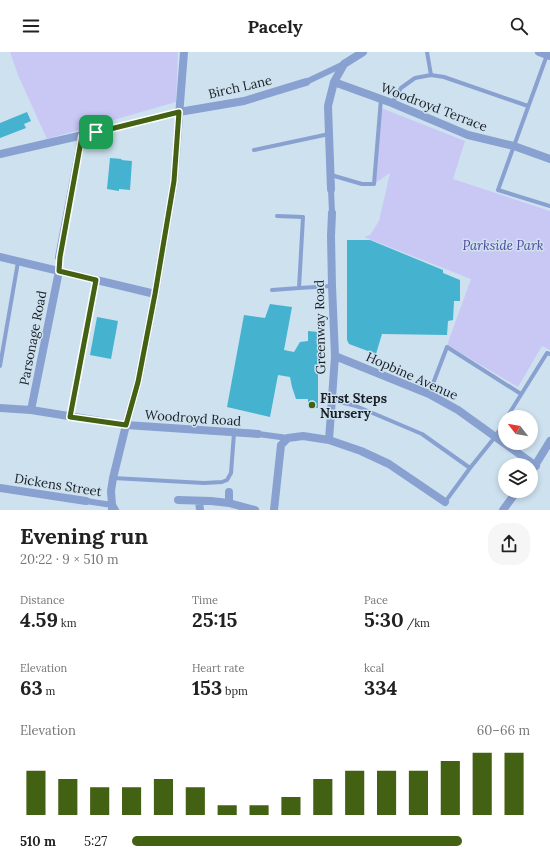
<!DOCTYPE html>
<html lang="en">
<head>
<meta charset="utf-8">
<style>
	body { margin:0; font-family:Lora,serif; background:#f6f6f6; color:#222; height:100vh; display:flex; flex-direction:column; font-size:15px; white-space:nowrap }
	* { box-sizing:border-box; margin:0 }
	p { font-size:13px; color:#767676 }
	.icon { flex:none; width:22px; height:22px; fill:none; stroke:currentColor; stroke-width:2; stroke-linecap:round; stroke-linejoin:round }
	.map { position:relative; height:458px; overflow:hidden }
	.drawer { display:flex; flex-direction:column; background:#fff; flex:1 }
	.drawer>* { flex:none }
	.needle { width:26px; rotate:301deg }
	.controls { position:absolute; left:498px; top:358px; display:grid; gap:8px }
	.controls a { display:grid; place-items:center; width:40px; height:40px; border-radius:50%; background:#fff; box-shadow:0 2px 6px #0003; font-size:20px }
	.pin { position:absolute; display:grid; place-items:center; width:34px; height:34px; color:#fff; margin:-17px; border-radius:8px; box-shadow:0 2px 6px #0006 }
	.round { display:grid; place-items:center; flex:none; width:42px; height:42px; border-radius:16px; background:#f6f6f6 }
	.headline { display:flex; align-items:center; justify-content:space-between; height:68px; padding:0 20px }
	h1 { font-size:22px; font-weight:800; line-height:30px }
	.metrics { display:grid; grid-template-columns:repeat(3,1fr); gap:6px; height:68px; padding:4px 20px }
	.metrics div { display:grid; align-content:center }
	.metrics b { font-size:20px; font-weight:800 }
	.metrics small { font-size:11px; font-weight:400 }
	.metrics p { font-size:11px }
	.chart { height:112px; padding:8px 20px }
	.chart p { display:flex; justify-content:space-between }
	.chart svg { width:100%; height:72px; margin-top:4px; stroke:#436113; stroke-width:6 }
	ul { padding:0 20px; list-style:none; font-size:13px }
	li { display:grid; grid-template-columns:64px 48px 1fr; align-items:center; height:30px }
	li i { height:10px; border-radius:5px; background:#436113 }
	header { display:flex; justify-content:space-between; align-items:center; height:52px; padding:0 20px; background:#fff; font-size:18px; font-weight:800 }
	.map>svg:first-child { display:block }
	.green { fill:#c9c8f5 }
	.building { fill:#45b2cf }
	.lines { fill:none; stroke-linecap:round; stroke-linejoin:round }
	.service { stroke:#89a1d0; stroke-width:4 }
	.pedestrian { stroke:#89a1d0; stroke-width:6 }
	.minor { stroke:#89a1d0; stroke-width:8 }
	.route-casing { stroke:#fff; stroke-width:8 }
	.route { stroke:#436113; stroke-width:5 }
	.poi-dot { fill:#436113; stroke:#cee1ef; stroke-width:1.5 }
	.labels { text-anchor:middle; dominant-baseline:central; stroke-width:3; stroke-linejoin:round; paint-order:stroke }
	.street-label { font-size:13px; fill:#181e24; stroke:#cee1ef }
	.park-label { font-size:13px; font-style:italic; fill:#51469c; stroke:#cee1ef }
	.poi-label { font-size:13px; font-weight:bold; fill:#181e24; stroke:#cee1ef; text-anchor:start }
</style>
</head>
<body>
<header><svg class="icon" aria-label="menu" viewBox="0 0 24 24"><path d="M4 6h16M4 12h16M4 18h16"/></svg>Pacely<svg class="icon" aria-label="search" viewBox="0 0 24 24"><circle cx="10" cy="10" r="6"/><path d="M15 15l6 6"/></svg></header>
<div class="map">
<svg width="550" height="458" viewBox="0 0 550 458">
	<rect width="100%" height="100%" fill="#cee1ef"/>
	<path class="green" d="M 10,0 L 178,0 L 176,50 L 47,87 L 18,23 Z
		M 381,56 L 465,89 L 453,127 L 550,159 L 550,298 L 542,294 L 518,335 L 447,293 L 471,227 L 364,185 L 370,183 L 379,169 L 390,121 L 374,132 Z"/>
	<path class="building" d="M 27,60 L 31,69 L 24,72 L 26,76 L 0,86 L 0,71 Z
		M 110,106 L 122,107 L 121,108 L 132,109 L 130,138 L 119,137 L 119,139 L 107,137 Z
		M 347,188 L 370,188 L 443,218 L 443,221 L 460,228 L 460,249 L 454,249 L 453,268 L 448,269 L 447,283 L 382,282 L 376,302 L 349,292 L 347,288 Z
		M 270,252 L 292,255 L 284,298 L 294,300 L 300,290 L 308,289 L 308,279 L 318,280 L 318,356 L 308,355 L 308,347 L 296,347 L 292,335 L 290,325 L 278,323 L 270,365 L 227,355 L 244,263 L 265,266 Z
		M 97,265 L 118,269 L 111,307 L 90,303 Z"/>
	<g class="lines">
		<path class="service" d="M 427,0 L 431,23
			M 547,3 L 498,138 L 550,154
			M 392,51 L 401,36 L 415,26 L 431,23 L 444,25 L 528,54
			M 254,98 L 329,82
			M 331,123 L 362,132 L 374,132 L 381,47
			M 277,164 L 303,165 L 299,236 L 332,234
			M 272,238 L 299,236
			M 0,314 L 18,210
			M 429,342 L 447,295 L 521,342
			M 332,348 L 356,354 L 422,382 L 470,416
			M 70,365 L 96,228
			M 507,365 L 547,301 L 550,302
			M 113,426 L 204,431 L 222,430 L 227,428 L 231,421 L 234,381
			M 445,450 L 470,416 L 495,385 L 505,369"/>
		<path class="pedestrian" d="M 306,30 L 344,12
			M 96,80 L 179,60
			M 331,137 L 332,161
			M 59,219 L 59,205
			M 106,370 L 126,373
			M 258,382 L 288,386
			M 86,449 L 112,453 L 111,457"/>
		<path class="minor" d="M 539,0 L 550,4
			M 334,30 L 392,51 L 468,83 L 514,94 L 550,107
			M 179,60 L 244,49 L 306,30
			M 0,102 L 96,80
			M 331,137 L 329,82 L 328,54 L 334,30 L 344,12 L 363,0
			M 0,205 L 155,242
			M 59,205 L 82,84
			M 335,304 L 429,342 L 458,358 L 536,414
			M 0,356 L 31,358 L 106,370
			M 31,358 L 59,219
			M 126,373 L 258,382
			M 329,388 L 335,304 L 332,234 L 331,184 L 332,161
			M 531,420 L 550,389
			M 0,436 L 86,449
			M 178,448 L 211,449 L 229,451 L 255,458
			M 199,449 L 200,458
			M 229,451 L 229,440
			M 115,458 L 112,453 L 111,439 L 113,426 L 126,373 L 138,330 L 155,242 L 174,129 L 184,0
			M 274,458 L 281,393 L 288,386 L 303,384 L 329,388 L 361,399 L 389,412 L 445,450
			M 503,458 L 517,439"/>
	</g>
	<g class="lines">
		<g class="route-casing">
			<path id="route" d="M 179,60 L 174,129 L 155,242 L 138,330 L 126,373 L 70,365 L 96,228 L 59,219 L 60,205 L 82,84 Z"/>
		</g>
		<use href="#route" class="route"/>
	</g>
	<circle class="poi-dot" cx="312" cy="353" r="4"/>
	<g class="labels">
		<g class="street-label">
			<text transform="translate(240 35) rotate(-13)">Birch Lane</text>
			<text transform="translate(434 55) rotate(21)">Woodroyd Terrace</text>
			<text transform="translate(320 275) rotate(-91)">Greenway Road</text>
			<text transform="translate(33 286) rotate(-79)">Parsonage Road</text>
			<text transform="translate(412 324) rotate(24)">Hopbine Avenue</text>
			<text transform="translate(193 366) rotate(4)">Woodroyd Road</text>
			<text transform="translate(58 433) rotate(9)">Dickens Street</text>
		</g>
		<g class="park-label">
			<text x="503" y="193">Parkside Park</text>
		</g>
		<g class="poi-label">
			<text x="320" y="346">First Steps<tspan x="320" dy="15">Nursery</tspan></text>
		</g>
	</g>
</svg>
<div class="controls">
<a><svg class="needle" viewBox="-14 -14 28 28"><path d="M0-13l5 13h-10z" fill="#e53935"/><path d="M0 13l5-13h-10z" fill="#767676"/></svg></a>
<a><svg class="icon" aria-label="layers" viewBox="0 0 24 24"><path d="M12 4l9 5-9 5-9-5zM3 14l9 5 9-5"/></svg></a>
</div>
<div class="pin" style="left:96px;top:80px;background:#1e9e55"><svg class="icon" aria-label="arrive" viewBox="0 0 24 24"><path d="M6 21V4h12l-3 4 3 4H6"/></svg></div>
</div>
<section class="drawer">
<div class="headline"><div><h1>Evening run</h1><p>20:22 · 9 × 510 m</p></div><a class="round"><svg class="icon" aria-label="share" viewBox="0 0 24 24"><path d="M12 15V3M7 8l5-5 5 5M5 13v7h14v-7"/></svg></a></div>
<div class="metrics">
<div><p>Distance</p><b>4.59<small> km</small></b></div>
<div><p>Time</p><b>25:15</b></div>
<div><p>Pace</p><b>5:30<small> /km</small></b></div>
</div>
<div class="metrics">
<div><p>Elevation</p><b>63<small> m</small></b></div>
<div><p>Heart rate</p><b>153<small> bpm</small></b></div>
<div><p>kcal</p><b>334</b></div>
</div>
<div class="chart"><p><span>Elevation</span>60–66 m</p>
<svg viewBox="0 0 160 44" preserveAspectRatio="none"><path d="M5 44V17M15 44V22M25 44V27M35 44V27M45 44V22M55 44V27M65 44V38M75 44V38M85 44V33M95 44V22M105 44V17M115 44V17M125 44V17M135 44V11M145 44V6M155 44V6"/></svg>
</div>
<ul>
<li><b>510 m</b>5:27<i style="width:83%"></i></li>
</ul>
</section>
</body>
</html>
